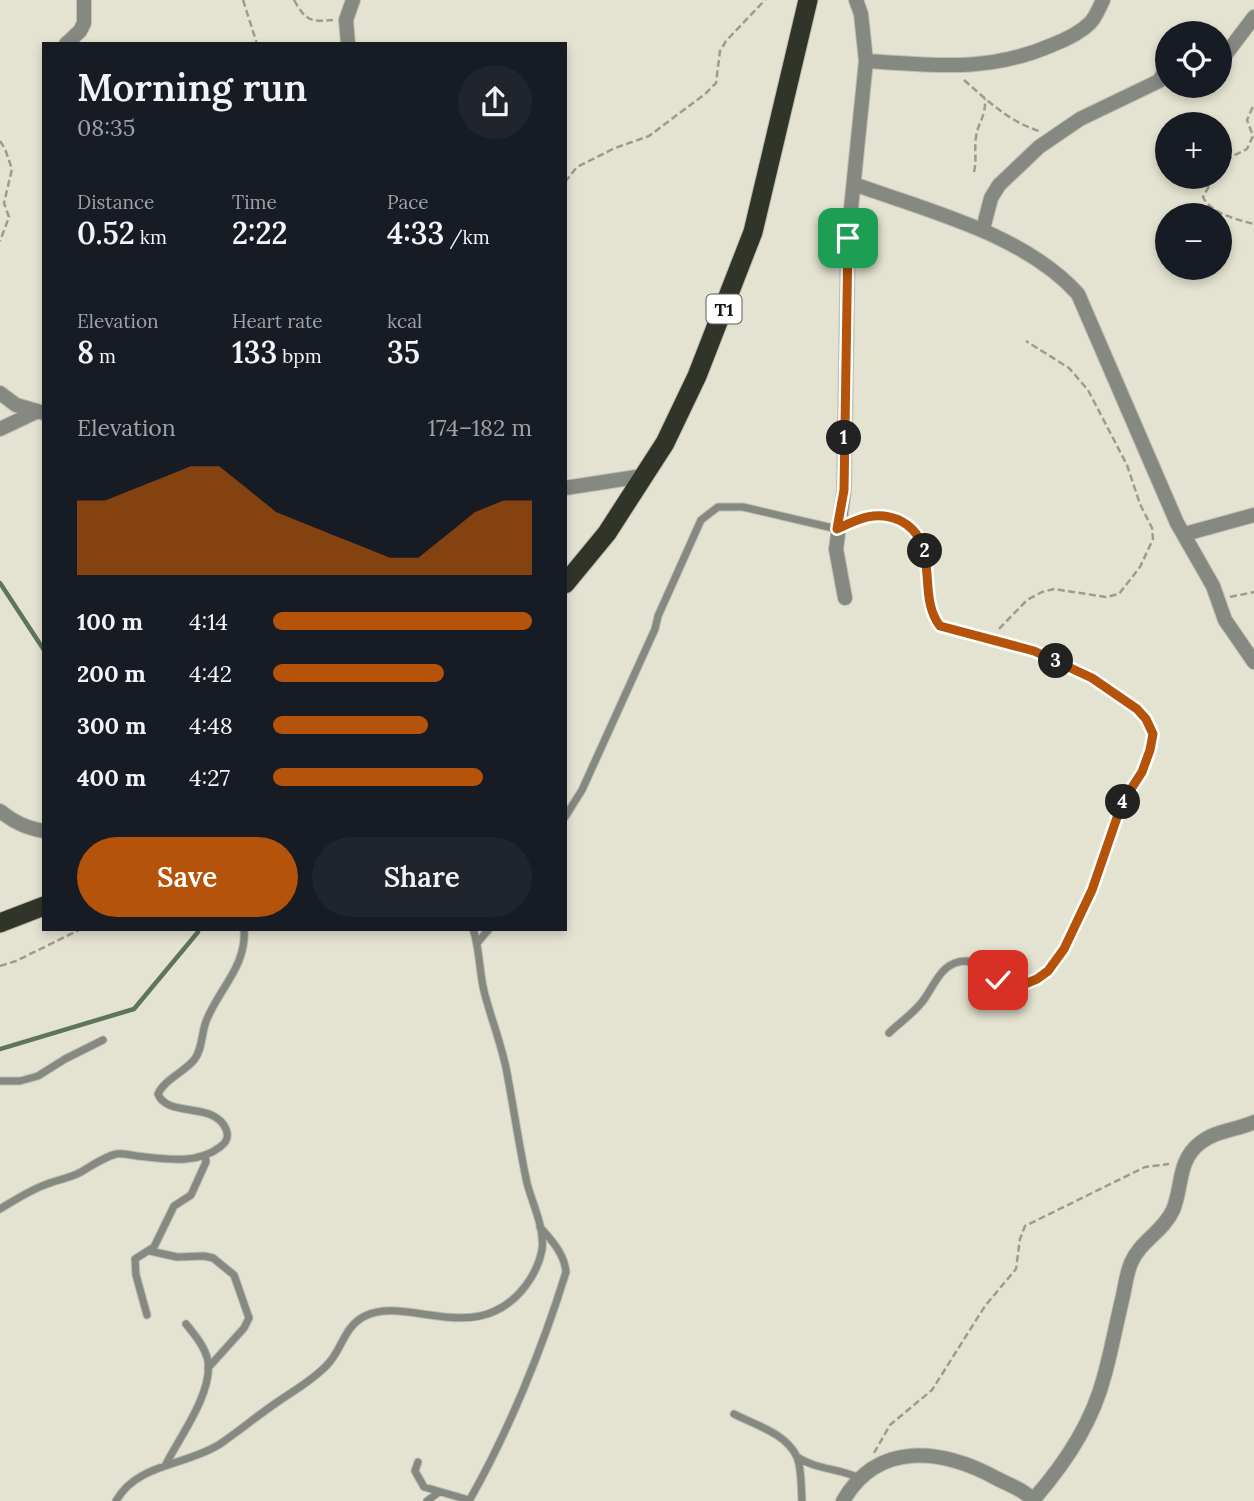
<!DOCTYPE html>
<html lang="en">
<head>
<meta charset="utf-8">
<style>
	body { margin:0; font-family:Lora,serif; background:#20242c; color:#f1f3f6; height:100vh; display:flex; flex-direction:column; font-size:26px; white-space:nowrap }
	* { box-sizing:border-box; margin:0 }
	p { font-size:23px; color:#9ea1a6 }
	.icon { flex:none; width:38px; height:38px; fill:none; stroke:currentColor; stroke-width:2; stroke-linecap:round; stroke-linejoin:round }
	.map { position:relative; flex:1; overflow:hidden }
	.sheet { position:absolute; left:42px; top:42px; width:525px; height:889px; display:flex; flex-direction:column; background:#171b24; border-radius:0px; box-shadow:0 4px 10px #0003 }
	.sheet>* { flex:none }
	.buttons { position:absolute; left:1155px; top:21px; display:grid; gap:14px }
	.buttons a { display:grid; place-items:center; width:77px; height:77px; border-radius:50%; background:#171b24; box-shadow:0 4px 10px #0003; font-size:35px }
	.pin { position:absolute; display:grid; place-items:center; width:60px; height:60px; color:#fff; margin:-30px; border-radius:14px; box-shadow:0 4px 10px #0006 }
	.km { position:absolute; width:35px; height:35px; margin:-18px; border-radius:50%; background:#222; color:#fff; font-size:19px; line-height:35px; text-align:center }
	.round { display:grid; place-items:center; flex:none; width:74px; height:74px; border-radius:37px; background:#20242c }
	.overview { display:flex; align-items:center; justify-content:space-between; height:119px; padding:0 35px }
	h1 { font-size:38px; font-weight:600; line-height:52px }
	.metrics { display:grid; grid-template-columns:repeat(3,1fr); gap:10px; height:119px; padding:7px 35px }
	.metrics div { display:grid; align-content:center }
	.metrics b { font-size:30px; font-weight:600 }
	.metrics small { font-size:19px; font-weight:400 }
	.metrics p { font-size:19px }
	.chart { height:196px; padding:14px 35px }
	.chart p { display:flex; justify-content:space-between }
	.chart svg { width:100%; height:126px; margin-top:7px; fill:#b45309; opacity:.7 }
	.primary-button { display:flex; gap:14px; margin-top:auto; padding:14px 35px }
	.primary-button a { flex:1; height:80px; border-radius:42px; background:#b45309; color:#fff; font-size:28px; font-weight:600; line-height:80px; text-align:center }
	.primary-button a+a { background:#20242c; color:#f1f3f6 }
	ul { padding:0 35px; list-style:none; font-size:23px }
	li { display:grid; grid-template-columns:112px 84px 1fr; align-items:center; height:52px }
	li i { height:18px; border-radius:9px; background:#b45309 }
	.map>svg:first-child { display:block }
	.lines { fill:none; stroke-linecap:round; stroke-linejoin:round }
	.stream { stroke:#5f7559; stroke-width:4.5 }
	.service-casing { stroke:#bfbeaf; stroke-width:9 }
	.minor-casing { stroke:#bfbeaf; stroke-width:16 }
	.trunk-casing { stroke:#bfbeaf; stroke-width:21 }
	.path { stroke:#9c9b8d; stroke-width:2.5; stroke-dasharray:7 3.5; stroke-linecap:butt }
	.service { stroke:#868982; stroke-width:7 }
	.minor { stroke:#868982; stroke-width:14 }
	.trunk { stroke:#313529; stroke-width:19 }
	.route-casing { stroke:#fff; stroke-width:14 }
	.route { stroke:#b45309; stroke-width:9 }
	.labels { text-anchor:middle; dominant-baseline:central; stroke-width:6; stroke-linejoin:round; paint-order:stroke }
	.shield { fill:#fff; stroke:#5d5d59; stroke-width:2 }
	.shield-label { font-size:18px; font-weight:bold; fill:#181812 }
</style>
</head>
<body>
<div class="map">
<svg width="1254" height="1501" viewBox="0 0 1254 1501">
	<rect width="100%" height="100%" fill="#e4e3d1"/>
	<g class="lines">
		<path class="stream" d="M 0,583 L 44,650
			M 0,1049 L 134,1009 L 198,932 L 197,929"/>
		<g class="service-casing">
			<path id="service" d="M 565,817 L 582,790 L 655,629 L 658,616 L 701,520 L 718,507 L 743,507 L 837,529 L 867,516 L 890,516 L 905,523 L 922,543 L 926,557 L 930,605 L 933,617 L 940,626 C 971,636 1003,640 1033,650 C 1059,660 1085,674 1109,689 C 1121,697 1137,706 1146,719 C 1166,749 1132,779 1122,806 C 1105,849 1076,971 1026,983 C 1006,988 982,973 968,961 C 943,960 936,982 925,998 C 916,1012 900,1022 889,1033
				M 478,942 L 489,929
				M 0,1081 L 20,1081 L 38,1076 L 65,1059 L 103,1040
				M 0,1209 C 15,1200 30,1190 47,1184 C 57,1180 68,1178 77,1174 C 89,1168 103,1157 116,1154 C 122,1153 130,1155 137,1156 C 164,1159 197,1165 220,1147 C 227,1142 229,1137 226,1129 C 214,1101 167,1118 158,1094 C 164,1080 184,1072 194,1060 C 203,1049 201,1032 207,1019 C 220,988 247,965 244,929
				M 150,1251 L 177,1257 L 204,1256 L 213,1258 L 234,1275 L 249,1318 L 244,1328 L 208,1368
				M 147,1315 L 136,1275 L 135,1259 L 154,1247 L 174,1206 L 191,1195 L 206,1162 L 205,1155
				M 734,1414 C 755,1425 786,1433 797,1457 C 802,1470 801,1488 802,1501
				M 797,1457 C 817,1470 838,1468 859,1478
				M 418,1462 L 415,1471 L 424,1487 L 469,1500
				M 165,1466 C 179,1438 213,1393 208,1361 C 205,1347 195,1335 186,1324
				M 116,1501 C 137,1463 186,1466 220,1444 C 239,1431 257,1416 276,1403 C 293,1391 312,1381 327,1365 C 342,1350 344,1326 365,1316 C 399,1299 453,1331 495,1311 C 519,1300 537,1275 542,1250 C 545,1228 532,1203 527,1183 C 519,1146 514,1110 507,1073 C 502,1045 491,1019 484,991 C 479,971 480,949 473,929
				M 427,1501 L 439,1492
				M 469,1501 C 508,1433 543,1347 566,1272 C 564,1253 552,1241 540,1227"/>
		</g>
		<g class="minor-casing">
			<path id="minor" d="M 66,44 L 80,31 L 84,23 L 84,0
				M 348,44 L 346,20 L 353,0
				M 866,61 C 933,65 988,73 1052,45 C 1065,40 1080,33 1090,23 C 1096,17 1099,8 1103,0
				M 1220,62 L 1254,17
				M 854,184 C 928,211 1024,234 1078,294 L 1177,523 L 1213,586 L 1225,620 L 1254,662
				M 983,229 L 991,198 L 999,185 L 1039,147 L 1080,119 L 1159,81 L 1163,74 L 1167,58
				M 0,393 L 16,405 L 44,413
				M 0,429 L 36,412
				M 565,488 L 643,476
				M 1185,534 L 1254,515
				M 845,598 L 836,549 L 844,490 L 848,238 L 866,61 L 861,14 L 856,0
				M 0,811 C 14,822 26,828 44,831
				M 843,1501 C 878,1440 942,1449 996,1478 C 1009,1485 1023,1489 1033,1500 C 1064,1465 1092,1423 1104,1377 C 1111,1352 1116,1325 1122,1300 C 1125,1288 1126,1275 1131,1263 C 1140,1241 1163,1232 1173,1210 C 1183,1186 1177,1161 1200,1143 C 1216,1130 1237,1130 1254,1122"/>
		</g>
		<g class="trunk-casing">
			<path id="trunk" d="M 565,584 L 607,533 L 665,443 L 697,376 L 753,232 L 808,0
				M 0,923 L 44,906"/>
		</g>
		<path class="path" d="M 243,0 L 257,44
			M 294,0 C 306,21 310,22 333,20
			M 964,80 C 988,101 1008,121 1039,131
			M 0,141 L 5,149 L 12,169 L 4,203 L 9,217 L 0,241
			M 1220,170 L 1231,157 L 1247,149 L 1253,136 L 1247,120 L 1254,104
			M 974,172 C 977,160 974,149 976,137 C 978,122 986,117 985,99
			M 1214,177 L 1203,197 C 1210,213 1238,220 1254,224
			M 565,182 L 577,167 L 615,148 L 649,136 L 705,94 L 716,83 L 720,51 L 726,41 L 765,0
			M 1230,597 L 1254,592
			M 999,629 L 1027,600 L 1042,592 L 1054,589 L 1106,597 L 1119,594 L 1140,567 L 1153,539 L 1152,528 L 1140,504 L 1127,465 L 1088,390 L 1069,368 L 1026,341
			M 0,966 L 16,961 L 81,929
			M 874,1453 L 890,1425 L 932,1390 L 985,1306 L 1016,1269 L 1020,1239 L 1025,1226 L 1145,1167 L 1169,1164"/>
		<use href="#service" class="service"/>
		<use href="#minor" class="minor"/>
		<use href="#trunk" class="trunk"/>
	</g>
	<g class="lines">
		<g class="route-casing">
			<path id="route" d="M 848,238 L 844,490 L 837,529 C 858,519 876,510 899,520 C 943,541 915,594 940,626 L 1034,651 L 1092,678 L 1137,709 L 1146,719 L 1153,734 L 1150,750 L 1142,772 L 1122,803 L 1092,890 L 1064,949 L 1048,971 L 1037,979 L 1025,984 L 1015,984 L 998,980"/>
		</g>
		<use href="#route" class="route"/>
	</g>
	<g class="labels">
		<rect class="shield" x="706.5" y="294.5" width="35" height="29" rx="5"/>
		<g class="shield-label">
			<text x="724" y="309">T1</text>
		</g>
	</g>
</svg>
<div class="buttons">
<a><svg class="icon" aria-label="locate" viewBox="0 0 24 24"><circle cx="12" cy="12" r="6"/><path d="M12 2v4M12 18v4M2 12h4M18 12h4"/></svg></a>
<a>+</a>
<a>−</a>
</div>
<div class="pin" style="left:848px;top:238px;background:#1e9e55"><svg class="icon" aria-label="arrive" viewBox="0 0 24 24"><path d="M6 21V4h12l-3 4 3 4H6"/></svg></div>
<div class="pin" style="left:998px;top:980px;background:#d93025"><svg class="icon" aria-label="check" viewBox="0 0 24 24"><path d="M5 12l5 5 9-10"/></svg></div>
<b class="km" style="left:844px;top:438px">1</b>
<b class="km" style="left:925px;top:551px">2</b>
<b class="km" style="left:1056px;top:661px">3</b>
<b class="km" style="left:1123px;top:802px">4</b>
<section class="sheet">
<div class="overview"><div><h1>Morning run</h1><p>08:35</p></div><a class="round"><svg class="icon" aria-label="share" viewBox="0 0 24 24"><path d="M12 15V3M7 8l5-5 5 5M5 13v7h14v-7"/></svg></a></div>
<div class="metrics">
<div><p>Distance</p><b>0.52<small> km</small></b></div>
<div><p>Time</p><b>2:22</b></div>
<div><p>Pace</p><b>4:33<small> /km</small></b></div>
</div>
<div class="metrics">
<div><p>Elevation</p><b>8<small> m</small></b></div>
<div><p>Heart rate</p><b>133<small> bpm</small></b></div>
<div><p>kcal</p><b>35</b></div>
</div>
<div class="chart"><p><span>Elevation</span>174–182 m</p>
<svg viewBox="0 0 160 44" preserveAspectRatio="none"><path d="M0 44V18L10 18L20 14L30 10L40 6L50 6L60 14L70 22L80 26L90 30L100 34L110 38L120 38L130 30L140 22L150 18L160 18V44z"/></svg>
</div>
<ul>
<li><b>100 m</b>4:14<i style="width:100%"></i></li>
<li><b>200 m</b>4:42<i style="width:66%"></i></li>
<li><b>300 m</b>4:48<i style="width:60%"></i></li>
<li><b>400 m</b>4:27<i style="width:81%"></i></li>
</ul>
<div class="primary-button"><a>Save</a><a>Share</a></div>
</section>
</div>
</body>
</html>
